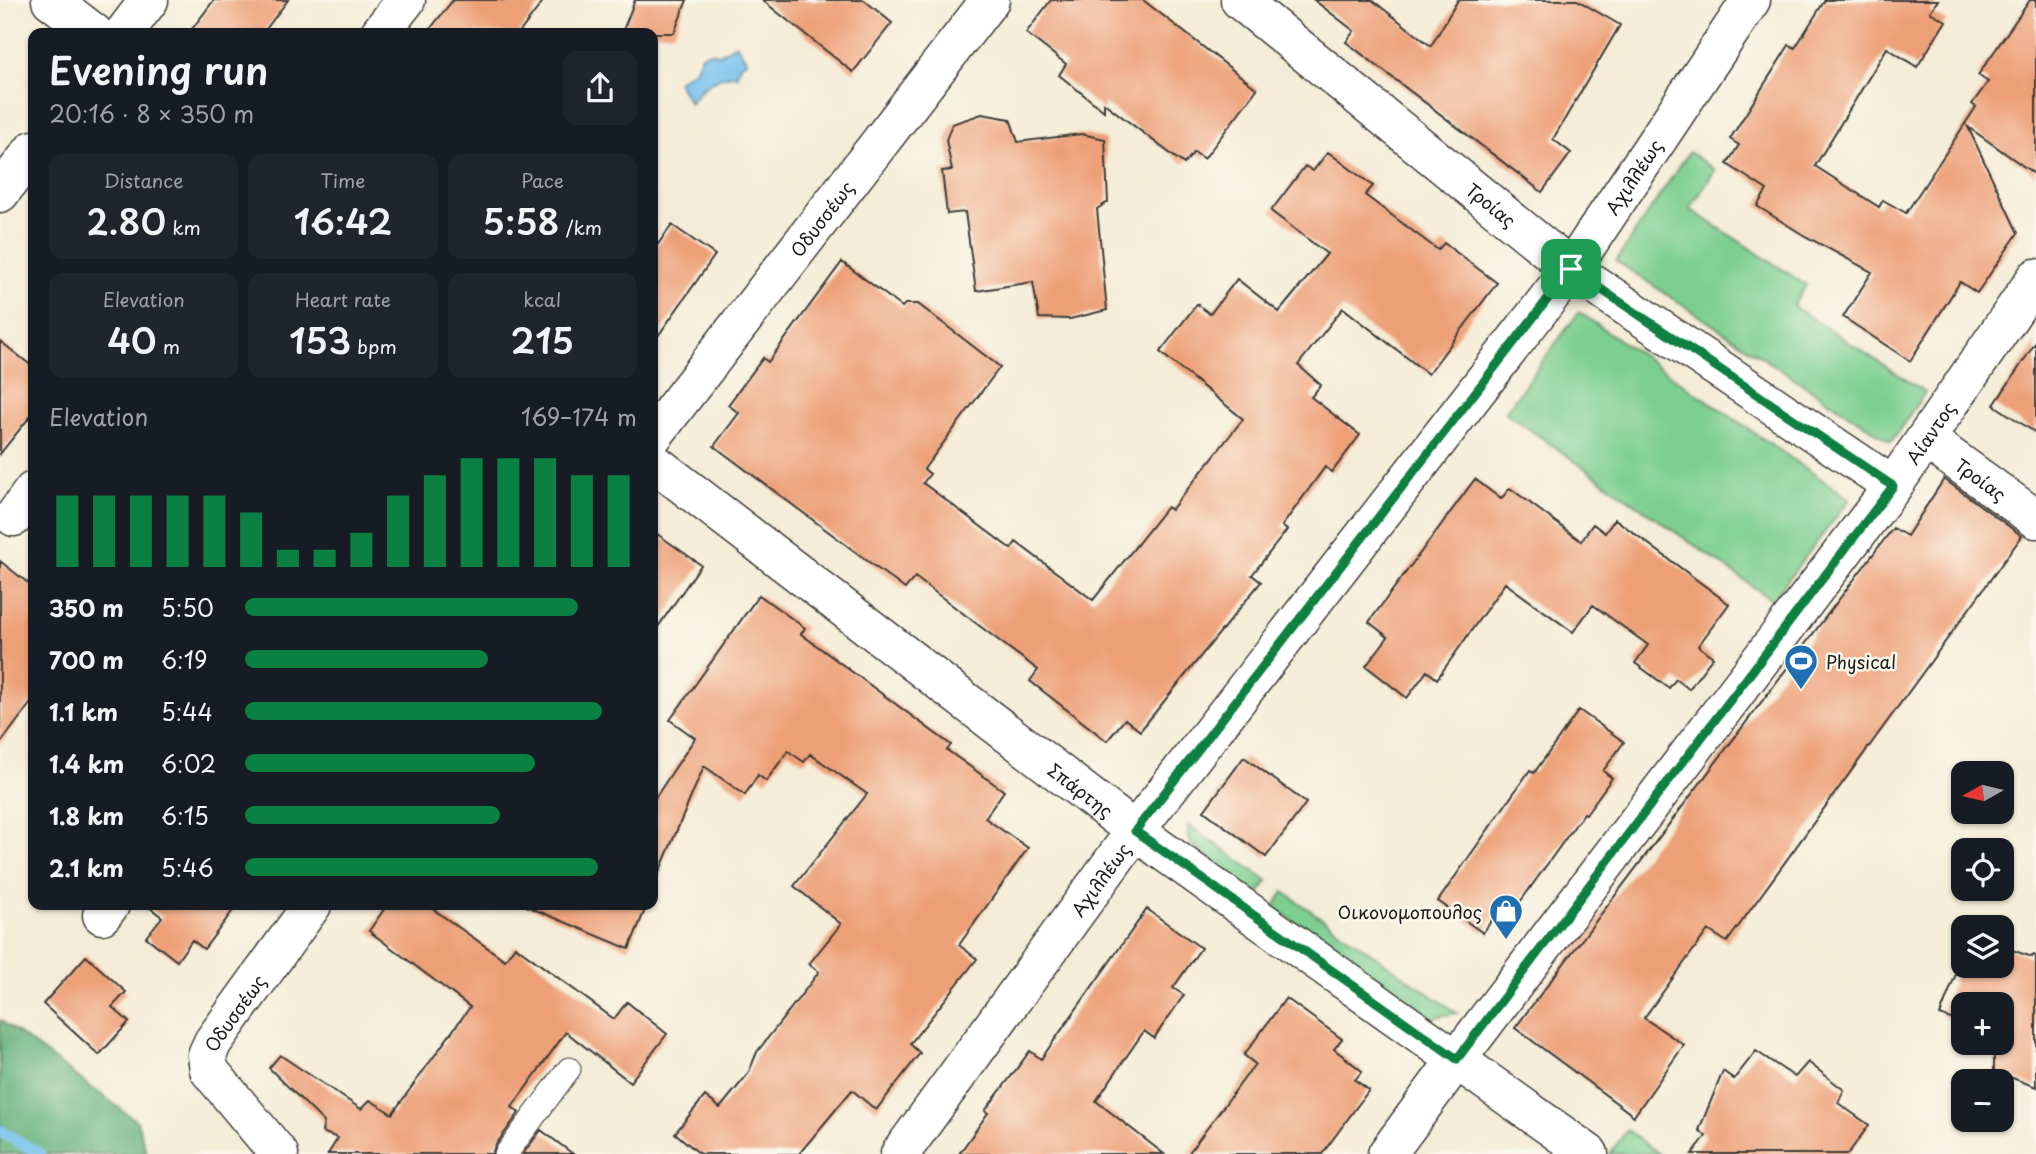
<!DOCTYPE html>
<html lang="en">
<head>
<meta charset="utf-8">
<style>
	body { margin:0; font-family:"Playpen Sans",sans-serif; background:#20242c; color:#f1f3f6; height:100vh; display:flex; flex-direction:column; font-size:26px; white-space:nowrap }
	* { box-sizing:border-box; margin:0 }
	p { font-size:23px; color:#9ea1a6 }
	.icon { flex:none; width:38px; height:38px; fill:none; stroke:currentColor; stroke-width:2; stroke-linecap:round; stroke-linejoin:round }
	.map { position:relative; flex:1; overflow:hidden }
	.sheet { position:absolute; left:28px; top:28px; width:630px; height:882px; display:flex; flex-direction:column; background:#171b24; border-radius:14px; box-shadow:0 2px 5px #0004 }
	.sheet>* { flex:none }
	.needle { width:46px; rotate:262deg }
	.controls { position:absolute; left:1951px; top:761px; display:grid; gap:14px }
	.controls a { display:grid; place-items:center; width:63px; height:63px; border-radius:14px; background:#171b24; box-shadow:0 2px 5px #0004; font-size:35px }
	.pin { position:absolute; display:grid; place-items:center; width:60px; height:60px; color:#fff; margin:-30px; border-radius:14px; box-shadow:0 4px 10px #0006 }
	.round { display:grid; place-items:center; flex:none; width:74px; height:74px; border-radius:14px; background:#20242c }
	.summary { display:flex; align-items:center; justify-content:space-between; height:119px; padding:0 21px }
	h1 { font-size:38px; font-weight:600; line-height:52px }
	.stats { display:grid; grid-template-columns:repeat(3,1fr); gap:10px; height:119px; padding:7px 21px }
	.stats div { display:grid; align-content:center; border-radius:14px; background:#20242c; text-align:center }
	.stats b { font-size:35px; font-weight:600 }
	.stats small { font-size:19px; font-weight:400 }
	.stats p { font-size:19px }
	.chart { height:196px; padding:14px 21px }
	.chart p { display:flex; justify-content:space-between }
	.chart svg { width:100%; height:126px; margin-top:7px; stroke:#0b8043; stroke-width:6 }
	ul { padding:0 21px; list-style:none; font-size:23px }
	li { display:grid; grid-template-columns:112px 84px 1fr; align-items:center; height:52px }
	li i { height:18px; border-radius:9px; background:#0b8043 }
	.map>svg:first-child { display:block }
	.green { fill:#7dcf91; stroke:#4c7656; stroke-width:2 }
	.forest { fill:#66b27b; stroke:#41674c; stroke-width:2 }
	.water { fill:#74c0ee; stroke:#486e85; stroke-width:2 }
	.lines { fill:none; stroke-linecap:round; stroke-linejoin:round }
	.stream { stroke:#74c0ee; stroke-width:12 }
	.building { fill:#ed9f76 }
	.service-casing { stroke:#3c3b38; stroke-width:25 }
	.minor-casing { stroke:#3c3b38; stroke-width:41 }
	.service { stroke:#fff; stroke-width:23 }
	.minor { stroke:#fff; stroke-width:38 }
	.route-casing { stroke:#fff; stroke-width:14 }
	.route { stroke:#0b8043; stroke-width:9 }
	.labels { text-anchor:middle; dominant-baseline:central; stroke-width:5; stroke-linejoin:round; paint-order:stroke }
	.street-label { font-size:18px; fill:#1c1c1c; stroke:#fbf7ec }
	.poi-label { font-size:18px; fill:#1c1c1c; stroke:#fbf7ec; text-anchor:start }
</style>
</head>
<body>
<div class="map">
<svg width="2036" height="1154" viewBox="0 0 2036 1154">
	<rect width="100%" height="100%" fill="#fbf7ec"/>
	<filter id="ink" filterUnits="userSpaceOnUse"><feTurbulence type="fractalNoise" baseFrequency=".0143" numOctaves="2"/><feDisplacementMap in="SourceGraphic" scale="14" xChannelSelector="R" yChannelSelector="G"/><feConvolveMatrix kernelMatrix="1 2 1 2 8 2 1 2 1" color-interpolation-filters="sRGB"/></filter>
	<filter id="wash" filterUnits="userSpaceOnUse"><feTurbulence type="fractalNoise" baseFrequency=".00686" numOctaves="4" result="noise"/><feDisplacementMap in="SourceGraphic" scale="28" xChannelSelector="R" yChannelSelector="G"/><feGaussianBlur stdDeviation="1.57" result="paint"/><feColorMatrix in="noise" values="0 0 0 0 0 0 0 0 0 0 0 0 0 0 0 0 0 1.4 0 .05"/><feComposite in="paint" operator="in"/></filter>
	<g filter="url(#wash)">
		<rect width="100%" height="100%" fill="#f4ecd6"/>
		<path class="green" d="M 1689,152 L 1715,170 L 1690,209 L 1806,285 L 1793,306 L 1925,392 L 1891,442 L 1616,261 Z
			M 1579,312 L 1850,499 L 1772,600 L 1505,412 Z
			M 1188,825 L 1268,881 L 1257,895 L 1193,846 L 1188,837 Z
			M 1284,892 L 1457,1013 L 1431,1018 L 1274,907 Z
			M 1627,1130 L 1659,1154 L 1610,1154 Z"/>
		<path class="forest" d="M 0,1020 L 137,1121 L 147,1154 L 0,1154 Z"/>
		<path class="water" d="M 736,44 L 747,61 L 740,65 L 737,75 C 718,74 701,87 690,103 L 677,81 L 696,69 L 701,55 L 710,52 L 719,54 Z"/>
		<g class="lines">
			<path class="stream" d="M 0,1131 L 39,1154"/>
		</g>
		<g id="blocks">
			<path class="building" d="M 214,0 L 288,0 L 263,33 L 189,33 Z
				M 453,0 L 544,0 L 519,33 L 427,33 Z
				M 635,0 L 687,0 L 674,33 L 622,33 Z
				M 762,0 L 864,0 L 892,23 L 853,72 Z
				M 1051,0 L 1143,0 L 1257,89 L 1204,159 L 1194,152 L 1184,164 L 1104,103 L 1104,111 L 1059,75 L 1066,64 L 1026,33 Z
				M 1314,0 L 1372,0 L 1431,46 L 1458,0 L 1577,0 L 1620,25 L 1553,139 L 1571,153 L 1542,192 L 1346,42 L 1354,31 Z
				M 1825,0 L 1938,0 L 1930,12 L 1946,21 L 1917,67 L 1887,48 L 1815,166 L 1879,207 L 1883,200 L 1906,213 L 1976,107 L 1972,104 L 1988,82 L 1978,75 L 2030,0 L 2036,0 L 2036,175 L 1968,127 L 2018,233 L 1977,293 L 1960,282 L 1910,361 L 1843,317 L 1872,272 L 1805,236 L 1757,206 L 1767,190 L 1727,164 L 1739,145 L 1730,139 L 1789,45 L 1795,48 Z
				M 982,114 L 1010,119 L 1018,142 L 1081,134 L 1105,139 L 1108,202 L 1097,209 L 1107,310 L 1070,319 L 1039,318 L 1033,282 L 976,291 L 965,212 L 947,214 L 942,171 L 952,170 L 946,140 L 952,124 Z
				M 1328,152 L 1373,186 L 1365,195 L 1438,250 L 1444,243 L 1497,283 L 1428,374 L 1343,308 L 1298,365 L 1321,385 L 1311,397 L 1360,435 L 1332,472 L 1325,467 L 1282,526 L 1287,530 L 1252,575 L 1261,582 L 1140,731 L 1125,719 L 1107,741 L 1030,681 L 1038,670 L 915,577 L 905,589 L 714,446 L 739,413 L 728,405 L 763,358 L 768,362 L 842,262 L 902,307 L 905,304 L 918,304 L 1000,367 L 924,469 L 930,474 L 923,483 L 1011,549 L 1016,542 L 1093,600 L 1167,507 L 1171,510 L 1243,419 L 1160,352 L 1197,304 L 1210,314 L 1237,279 L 1279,312 L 1327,254 L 1271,211 L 1305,166 L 1313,171 Z
				M 672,225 L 715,255 L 653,343 L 653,251 Z
				M 0,341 L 33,367 L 33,413 L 0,454 Z
				M 2036,342 L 2036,433 L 1994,405 Z
				M 1475,479 L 1501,499 L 1510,488 L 1581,541 L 1593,524 L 1605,533 L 1615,519 L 1729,604 L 1698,646 L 1713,657 L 1689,689 L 1676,679 L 1669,688 L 1635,663 L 1648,645 L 1593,605 L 1573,632 L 1505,583 L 1437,679 L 1427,671 L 1407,698 L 1366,666 L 1388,637 L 1369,622 Z
				M 1944,479 L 2022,536 L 1727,942 L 1708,930 L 1644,1018 L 1684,1045 L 1634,1116 L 1515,1028 L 1893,528 L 1907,536 Z
				M 653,531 L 701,565 L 653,634 Z
				M 0,561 L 33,587 L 33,700 L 0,744 Z
				M 759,595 L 805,628 L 801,634 L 951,745 L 947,750 L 1004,791 L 985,818 L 1028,848 L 959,945 L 977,959 L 910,1044 L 920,1053 L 876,1110 L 852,1090 L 799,1154 L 700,1154 L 675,1133 L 705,1096 L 720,1108 L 748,1074 L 757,1052 L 819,972 L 809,964 L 841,924 L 794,886 L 867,794 L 810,754 L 804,762 L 788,751 L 766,781 L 758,775 L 745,795 L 704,766 L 653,887 L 653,801 L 695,738 L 670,720 Z
				M 1579,710 L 1624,742 L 1603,771 L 1612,778 L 1586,814 L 1584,813 L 1510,916 L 1499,909 L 1483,933 L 1438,901 L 1530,770 L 1534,773 Z
				M 1244,757 L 1306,803 L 1266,857 L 1204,811 Z
				M 146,905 L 237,905 L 204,949 L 192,940 L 177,961 L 146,937 L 162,917 Z
				M 387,905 L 427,905 L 505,960 L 515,946 L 614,1019 L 627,1002 L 667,1034 L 630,1082 L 566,1032 L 512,1107 L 519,1113 L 495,1146 L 492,1154 L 328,1154 L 338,1138 L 322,1132 L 324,1122 L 269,1068 L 280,1055 L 361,1109 L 370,1100 L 392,1114 L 470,1007 L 369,931 Z
				M 524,905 L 647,905 L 629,949 Z
				M 1147,909 L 1201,948 L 1173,988 L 1184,995 L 1154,1038 L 1144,1031 L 1096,1101 L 1164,1154 L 959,1154 L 988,1113 L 985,1111 L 1030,1051 L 1041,1059 Z
				M 2002,940 L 2005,941 L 2003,947 L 2032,957 L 2033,955 L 2036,956 L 2036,1087 L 1994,1071 L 1994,1057 L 2000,1043 L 2002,1043 L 2002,1004 L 1964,1004 L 1964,1024 L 1940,1015 L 1964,953 L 1964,966 L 2002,966 Z
				M 86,956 L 126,992 L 112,1007 L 129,1022 L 99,1055 L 43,1004 Z
				M 1286,998 L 1342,1039 L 1334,1049 L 1362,1071 L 1355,1080 L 1369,1090 L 1322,1154 L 1188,1154 L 1255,1064 L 1244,1055 Z
				M 1756,1051 L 1795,1077 L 1808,1062 L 1844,1090 L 1838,1103 L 1869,1125 L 1848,1154 L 1692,1154 L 1706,1136 L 1699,1130 L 1723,1071 L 1734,1079 Z
				M 541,1130 L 573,1154 L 523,1154 Z"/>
		</g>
	</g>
	<g filter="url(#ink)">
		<use href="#blocks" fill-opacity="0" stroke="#3c3b38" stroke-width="2"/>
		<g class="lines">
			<g class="service-casing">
				<path id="service" d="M 506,1154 L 569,1069"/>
			</g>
			<g class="minor-casing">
				<g id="minor">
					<path d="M 51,0 L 94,33"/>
					<path id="s1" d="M 1240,0 L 1571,269 L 1893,486"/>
					<path d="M 124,33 L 149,0"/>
					<path d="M 380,33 L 406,0"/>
					<path d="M 0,193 L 33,150"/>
					<path id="s2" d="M 653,436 L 990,0"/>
					<path id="s3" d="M 1926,439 L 2036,519"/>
					<path id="s4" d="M 653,462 L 1135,831 L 1589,1154"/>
					<path d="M 14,517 L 33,491"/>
					<path d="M 102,915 L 110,905"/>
					<path id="s5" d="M 279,1154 L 209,1070 L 207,1055 L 213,1042 L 312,905"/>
					<path id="s6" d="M 900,1154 L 1135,831 L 1571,269 L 1751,0"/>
					<path id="s7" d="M 1387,1154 L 1457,1059 L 1893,486 L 2036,278"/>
				</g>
			</g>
			<use href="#service" class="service"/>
			<use href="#minor" class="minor"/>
		</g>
	</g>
	<g class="lines" filter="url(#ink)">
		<g class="route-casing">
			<path id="route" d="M 1571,269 L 1893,486 L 1457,1059 L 1135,831 Z"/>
		</g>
		<use href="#route" class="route"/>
	</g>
	<defs>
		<g id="stadium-pin" transform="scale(1.75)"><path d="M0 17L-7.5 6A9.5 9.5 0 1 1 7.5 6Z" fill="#1f6fb2" stroke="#fbf7ec"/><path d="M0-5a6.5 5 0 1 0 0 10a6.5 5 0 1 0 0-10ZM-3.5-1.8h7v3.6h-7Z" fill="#fff"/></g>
		<g id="shop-pin" transform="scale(1.75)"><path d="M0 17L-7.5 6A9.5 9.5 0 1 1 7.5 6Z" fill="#1f6fb2" stroke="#fbf7ec"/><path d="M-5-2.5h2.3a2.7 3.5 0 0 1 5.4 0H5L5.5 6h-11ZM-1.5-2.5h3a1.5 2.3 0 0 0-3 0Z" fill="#fff"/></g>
	</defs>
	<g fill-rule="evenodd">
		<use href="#stadium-pin" x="1801" y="661"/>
		<use href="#shop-pin" x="1506" y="911"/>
	</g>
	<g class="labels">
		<g class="street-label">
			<text stroke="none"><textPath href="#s6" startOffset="1222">Αχιλλέως</textPath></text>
			<text stroke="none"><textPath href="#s1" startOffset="324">Τροίας</textPath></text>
			<text stroke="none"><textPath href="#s2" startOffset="275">Οδυσσέως</textPath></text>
			<text stroke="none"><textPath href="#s7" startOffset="903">Αίαντος</textPath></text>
			<text stroke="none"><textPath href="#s3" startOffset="68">Τροίας</textPath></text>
			<text stroke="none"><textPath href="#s4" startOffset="539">Σπάρτης</textPath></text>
			<text stroke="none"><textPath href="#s6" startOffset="340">Αχιλλέως</textPath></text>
			<text stroke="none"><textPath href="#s5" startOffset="175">Οδυσσέως</textPath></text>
		</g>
		<g class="poi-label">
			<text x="1826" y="661">Physical</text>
			<text x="1482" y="911" text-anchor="end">Οικονομοπουλος</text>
		</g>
	</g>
</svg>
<div class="controls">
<a><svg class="needle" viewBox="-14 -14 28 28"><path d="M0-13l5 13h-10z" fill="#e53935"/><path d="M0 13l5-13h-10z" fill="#9ea1a6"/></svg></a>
<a><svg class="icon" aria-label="locate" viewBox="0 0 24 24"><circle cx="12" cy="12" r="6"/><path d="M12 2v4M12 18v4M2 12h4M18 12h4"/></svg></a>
<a><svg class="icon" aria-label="layers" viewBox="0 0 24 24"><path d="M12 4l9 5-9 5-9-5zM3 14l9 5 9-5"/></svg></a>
<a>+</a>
<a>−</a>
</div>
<div class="pin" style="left:1571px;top:269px;background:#1e9e55"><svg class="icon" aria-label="arrive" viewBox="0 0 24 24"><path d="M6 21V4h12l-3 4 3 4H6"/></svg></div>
<section class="sheet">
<div class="summary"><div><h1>Evening run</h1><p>20:16 · 8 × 350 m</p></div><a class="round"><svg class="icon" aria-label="share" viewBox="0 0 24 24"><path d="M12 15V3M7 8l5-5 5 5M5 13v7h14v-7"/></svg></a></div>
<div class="stats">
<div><p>Distance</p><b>2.80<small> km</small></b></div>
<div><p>Time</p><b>16:42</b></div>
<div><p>Pace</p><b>5:58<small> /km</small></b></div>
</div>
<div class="stats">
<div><p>Elevation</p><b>40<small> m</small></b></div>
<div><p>Heart rate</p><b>153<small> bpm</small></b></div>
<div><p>kcal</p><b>215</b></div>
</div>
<div class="chart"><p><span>Elevation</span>169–174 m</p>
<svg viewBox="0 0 160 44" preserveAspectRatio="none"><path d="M5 44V19M15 44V19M25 44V19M35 44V19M45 44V19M55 44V25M65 44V38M75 44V38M85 44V32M95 44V19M105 44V12M115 44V6M125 44V6M135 44V6M145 44V12M155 44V12"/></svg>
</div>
<ul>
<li><b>350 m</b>5:50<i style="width:85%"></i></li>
<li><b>700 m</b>6:19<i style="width:62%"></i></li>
<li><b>1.1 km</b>5:44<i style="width:91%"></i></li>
<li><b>1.4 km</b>6:02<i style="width:74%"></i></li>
<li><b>1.8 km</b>6:15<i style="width:65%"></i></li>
<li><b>2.1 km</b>5:46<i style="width:90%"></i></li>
</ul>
</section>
</div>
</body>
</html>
